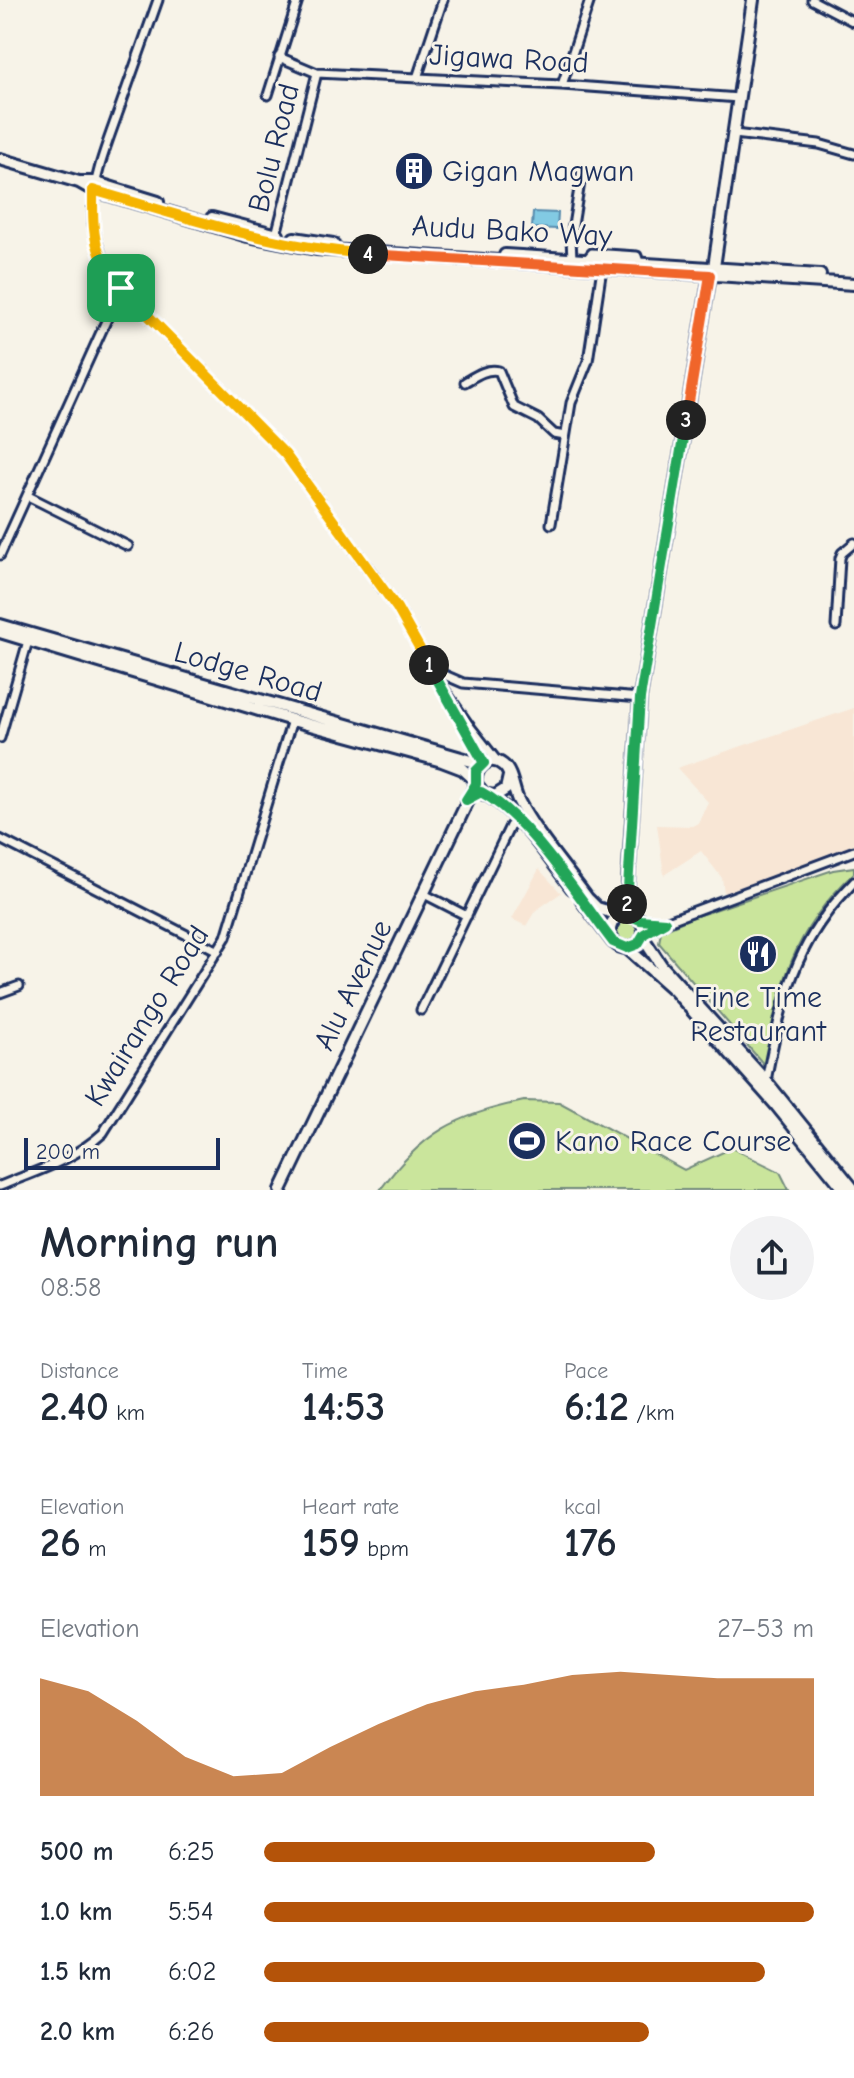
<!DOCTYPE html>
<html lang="en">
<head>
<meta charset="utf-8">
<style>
	body { margin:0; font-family:"Comic Neue",sans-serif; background:#f2f2f3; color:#1f2937; height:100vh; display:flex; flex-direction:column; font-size:30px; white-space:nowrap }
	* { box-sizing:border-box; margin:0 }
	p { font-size:26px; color:#747a83 }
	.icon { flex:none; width:44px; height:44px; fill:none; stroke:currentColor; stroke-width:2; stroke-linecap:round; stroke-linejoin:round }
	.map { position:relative; height:1190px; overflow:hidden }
	.panel { display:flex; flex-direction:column; background:#fff; flex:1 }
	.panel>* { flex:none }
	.scale { position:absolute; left:24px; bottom:20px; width:196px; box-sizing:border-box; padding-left:8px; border:4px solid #1b2f5e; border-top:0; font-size:22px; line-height:28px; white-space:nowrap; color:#1b2f5e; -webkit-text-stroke:6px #f7f3e8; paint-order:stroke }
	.pin { position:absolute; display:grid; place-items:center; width:68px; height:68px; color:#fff; margin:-34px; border-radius:16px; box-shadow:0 4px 12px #0006 }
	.km { position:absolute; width:40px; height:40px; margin:-20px; border-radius:50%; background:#222; color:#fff; font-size:22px; line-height:40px; text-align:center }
	.round { display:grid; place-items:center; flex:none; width:84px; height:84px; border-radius:42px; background:#f2f2f3 }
	.overview { display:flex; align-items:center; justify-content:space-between; height:136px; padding:0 40px }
	h1 { font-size:44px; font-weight:700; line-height:60px }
	.figures { display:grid; grid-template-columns:repeat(3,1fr); gap:12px; height:136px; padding:8px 40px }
	.figures div { display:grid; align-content:center }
	.figures b { font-size:40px; font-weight:700 }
	.figures small { font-size:22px; font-weight:400 }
	.figures p { font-size:22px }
	.chart { height:224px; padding:16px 40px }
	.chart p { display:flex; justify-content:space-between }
	.chart svg { width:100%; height:144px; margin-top:8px; fill:#b45309; opacity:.7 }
	ul { padding:0 40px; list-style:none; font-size:26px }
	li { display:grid; grid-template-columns:128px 96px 1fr; align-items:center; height:60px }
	li i { height:20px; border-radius:10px; background:#b45309 }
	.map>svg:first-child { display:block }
	.built { fill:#f8e6d5 }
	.green { fill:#cae59c; stroke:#728a7d; stroke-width:2 }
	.water { fill:#82cae3; stroke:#598cae; stroke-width:2 }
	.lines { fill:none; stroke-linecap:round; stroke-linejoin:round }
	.street-casing { stroke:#1b2f5e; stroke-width:13 }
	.secondary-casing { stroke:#1b2f5e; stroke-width:16 }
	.street { stroke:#f7f3e8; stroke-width:7 }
	.secondary { stroke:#f7f3e8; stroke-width:10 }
	.split-1-casing { stroke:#fff; stroke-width:16 }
	.split-2-casing { stroke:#fff; stroke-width:16 }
	.split-3-casing { stroke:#fff; stroke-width:16 }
	.split-4-casing { stroke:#fff; stroke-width:16 }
	.split-5-casing { stroke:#fff; stroke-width:16 }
	.split-1 { stroke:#f5b400; stroke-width:10 }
	.split-2 { stroke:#22a559; stroke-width:10 }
	.split-3 { stroke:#22a559; stroke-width:10 }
	.split-4 { stroke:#f0652b; stroke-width:10 }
	.split-5 { stroke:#f5b400; stroke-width:10 }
	.labels { text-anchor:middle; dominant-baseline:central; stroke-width:6; stroke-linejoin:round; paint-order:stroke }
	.street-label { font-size:30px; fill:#1b2f5e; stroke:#f7f3e8 }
	.poi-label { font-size:30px; fill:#1b2f5e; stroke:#f7f3e8; text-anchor:start }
</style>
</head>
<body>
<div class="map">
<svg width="854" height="1190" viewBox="0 0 854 1190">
	<rect width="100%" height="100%" fill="#f7f3e8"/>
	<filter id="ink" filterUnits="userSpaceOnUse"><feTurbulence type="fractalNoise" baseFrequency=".0125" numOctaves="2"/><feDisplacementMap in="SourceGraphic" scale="16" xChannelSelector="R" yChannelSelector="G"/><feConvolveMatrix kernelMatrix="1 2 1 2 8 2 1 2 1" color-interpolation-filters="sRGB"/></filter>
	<g filter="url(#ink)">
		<path class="built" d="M 854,708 L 854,847 L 724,893 L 722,878 L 701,851 L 664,875 L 657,825 L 692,826 L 698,823 L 708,802 L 677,768 Z
			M 539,869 L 561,893 L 535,911 L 526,926 L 512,919 Z"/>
		<path class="green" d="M 854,867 L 854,873 C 792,931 779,985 766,1067 L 659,943 L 661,931 L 688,919 L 833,870 Z
			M613 931a13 13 0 1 1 26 0a13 13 0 1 1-26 0Z
			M 524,1101 L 559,1102 L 684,1170 L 732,1148 L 780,1172 L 789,1190 L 380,1190 C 423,1132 454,1116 524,1101 Z"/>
		<path class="water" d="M 533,212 L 558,213 L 557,229 L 532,228 Z"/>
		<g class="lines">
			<g class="street-casing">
				<path id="street" d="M 158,0 C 145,37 132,73 119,110 C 96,175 72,226 121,288 L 285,454 L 397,608 L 437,679 L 468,724 L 497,761
					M 812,0 L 854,22
					M 279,57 L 317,73 L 562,85 L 739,98
					M 417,78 L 443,0
					M 562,85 L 590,0
					M 268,95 L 298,0
					M 734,134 L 819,144 L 854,154
					M 276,235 L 317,73
					M 572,259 L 571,238 L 582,170
					M 587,259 L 592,253 L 637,256 L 639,262
					M 465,382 C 475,376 486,368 499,371 L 514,407 L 538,419 L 554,434 L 565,436
					M 28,496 L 128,546
					M 551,524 L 571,403 L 588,361 L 602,268
					M 0,555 L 121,288
					M 836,626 L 840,558 L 842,553 L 854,543
					M 433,670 L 463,683 L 640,698
					M 464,726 L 484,763
					M 0,738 L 28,641
					M 0,839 L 218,951
					M 424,894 L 467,916
					M 640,920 L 665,922 L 854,851
					M 644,934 L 663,923
					M 0,993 L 19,986
					M 421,1010 L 510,826
					M 766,1081 C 777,1023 789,964 825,916 C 833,904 844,893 854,882
					M 0,1186 C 36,1171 74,1160 103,1133 L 226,937 L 292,720"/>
			</g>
			<g class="secondary-casing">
				<path id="secondary" d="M 0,159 L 79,182 L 93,190 L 248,236 L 316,249 L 854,284
					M 81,182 L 93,182 L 158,202
					M 212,218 L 278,235
					M 294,238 L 333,244
					M 505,255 L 820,275
					M 714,267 L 753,0
					M 0,625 L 482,764
					M 0,632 L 292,720 L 442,761 L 463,769 L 475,780
					M 509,776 L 506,789 L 495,796 L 484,794 L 476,784 C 474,769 488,753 503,765 C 512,772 513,790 518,800 C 536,835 564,866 587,898 L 597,908 L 620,915
					M 489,796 C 524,818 547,856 572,888
					M 582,901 L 613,942
					M 626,914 L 640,698 L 710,275
					M610 931a17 17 0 1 1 34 0a17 17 0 1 1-34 0Z
					M 643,938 L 661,965 L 766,1081 L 854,1190
					M 627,948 L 674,990 L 776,1105 L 845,1190
					M 281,1190 L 476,784"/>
			</g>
			<use href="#street" class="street"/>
			<use href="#secondary" class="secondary"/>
		</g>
	</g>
	<g class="lines" filter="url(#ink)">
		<g class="split-1-casing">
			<path id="split-1" d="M 121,288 L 285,454 L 397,608 L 429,665"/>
		</g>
		<g class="split-2-casing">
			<path id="split-2" d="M 429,665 L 484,763 L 476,771 L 476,784 L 466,800 L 481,792 C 530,818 578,897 613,942 L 627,948 L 638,944 L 644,934 L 665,922 L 640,920 L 626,914 L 627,904"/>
		</g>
		<g class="split-3-casing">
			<path id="split-3" d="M 627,904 L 640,698 L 686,420"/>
		</g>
		<g class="split-4-casing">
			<path id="split-4" d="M 368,254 L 710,275 L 686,420"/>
		</g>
		<g class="split-5-casing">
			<path id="split-5" d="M 121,288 C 92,252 93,234 93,190 C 184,217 273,247 368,254"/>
		</g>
		<use href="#split-1" class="split-1"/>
		<use href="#split-2" class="split-2"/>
		<use href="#split-3" class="split-3"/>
		<use href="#split-4" class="split-4"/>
		<use href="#split-5" class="split-5"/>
	</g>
	<defs>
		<g id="building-disc" transform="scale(2)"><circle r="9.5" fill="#1b2f5e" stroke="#f7f3e8"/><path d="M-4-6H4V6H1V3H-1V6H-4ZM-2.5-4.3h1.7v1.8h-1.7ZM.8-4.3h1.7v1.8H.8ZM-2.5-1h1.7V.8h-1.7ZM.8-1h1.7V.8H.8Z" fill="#fff"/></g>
		<g id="restaurant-disc" transform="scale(2)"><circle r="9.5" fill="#1b2f5e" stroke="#f7f3e8"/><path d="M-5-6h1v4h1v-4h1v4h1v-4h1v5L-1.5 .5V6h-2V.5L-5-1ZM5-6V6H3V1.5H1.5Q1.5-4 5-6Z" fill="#fff"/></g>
		<g id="stadium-disc" transform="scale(2)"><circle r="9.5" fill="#1b2f5e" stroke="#f7f3e8"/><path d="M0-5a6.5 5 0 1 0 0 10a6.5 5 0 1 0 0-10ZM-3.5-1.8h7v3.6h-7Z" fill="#fff"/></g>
	</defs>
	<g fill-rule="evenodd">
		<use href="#building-disc" x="414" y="171"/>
		<use href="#restaurant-disc" x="758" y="954"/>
		<use href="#stadium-disc" x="527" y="1141"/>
	</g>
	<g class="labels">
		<g class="street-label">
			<text transform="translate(509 59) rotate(3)">Jigawa Road</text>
			<text transform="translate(274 148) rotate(-76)">Bolu Road</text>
			<text transform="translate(512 231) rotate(3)">Audu Bako Way</text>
			<text transform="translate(248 672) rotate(16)">Lodge Road</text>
			<text transform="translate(353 985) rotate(-64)">Alu Avenue</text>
			<text transform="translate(147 1016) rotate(-58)">Kwairango Road</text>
		</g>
		<g class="poi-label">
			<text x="442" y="171">Gigan Magwan</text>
			<text x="758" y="997" text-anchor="middle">Fine Time<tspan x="758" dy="34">Restaurant</tspan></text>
			<text x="555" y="1141">Kano Race Course</text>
		</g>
	</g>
</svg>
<div class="scale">200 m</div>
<div class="pin" style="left:121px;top:288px;background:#1e9e55"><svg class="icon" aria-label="arrive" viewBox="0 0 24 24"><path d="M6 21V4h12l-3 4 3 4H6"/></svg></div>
<b class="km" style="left:429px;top:665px">1</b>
<b class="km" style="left:627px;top:904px">2</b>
<b class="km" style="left:686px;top:420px">3</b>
<b class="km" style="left:368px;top:254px">4</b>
</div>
<section class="panel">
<div class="overview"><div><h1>Morning run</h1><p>08:58</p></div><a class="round"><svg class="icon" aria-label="share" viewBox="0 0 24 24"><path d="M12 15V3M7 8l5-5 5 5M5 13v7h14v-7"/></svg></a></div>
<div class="figures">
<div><p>Distance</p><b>2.40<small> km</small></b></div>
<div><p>Time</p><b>14:53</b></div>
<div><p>Pace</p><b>6:12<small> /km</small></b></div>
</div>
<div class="figures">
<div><p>Elevation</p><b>26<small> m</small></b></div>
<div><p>Heart rate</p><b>159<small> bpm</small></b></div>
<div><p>kcal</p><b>176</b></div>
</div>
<div class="chart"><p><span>Elevation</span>27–53 m</p>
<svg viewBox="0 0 160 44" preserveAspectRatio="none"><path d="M0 44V8L10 12L20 21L30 32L40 38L50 37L60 29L70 22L80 16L90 12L100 10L110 7L120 6L130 7L140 8L150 8L160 8V44z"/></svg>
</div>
<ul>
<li><b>500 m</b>6:25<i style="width:71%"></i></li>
<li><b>1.0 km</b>5:54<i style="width:100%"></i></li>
<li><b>1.5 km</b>6:02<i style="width:91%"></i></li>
<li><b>2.0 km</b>6:26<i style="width:70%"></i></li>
</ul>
</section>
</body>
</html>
